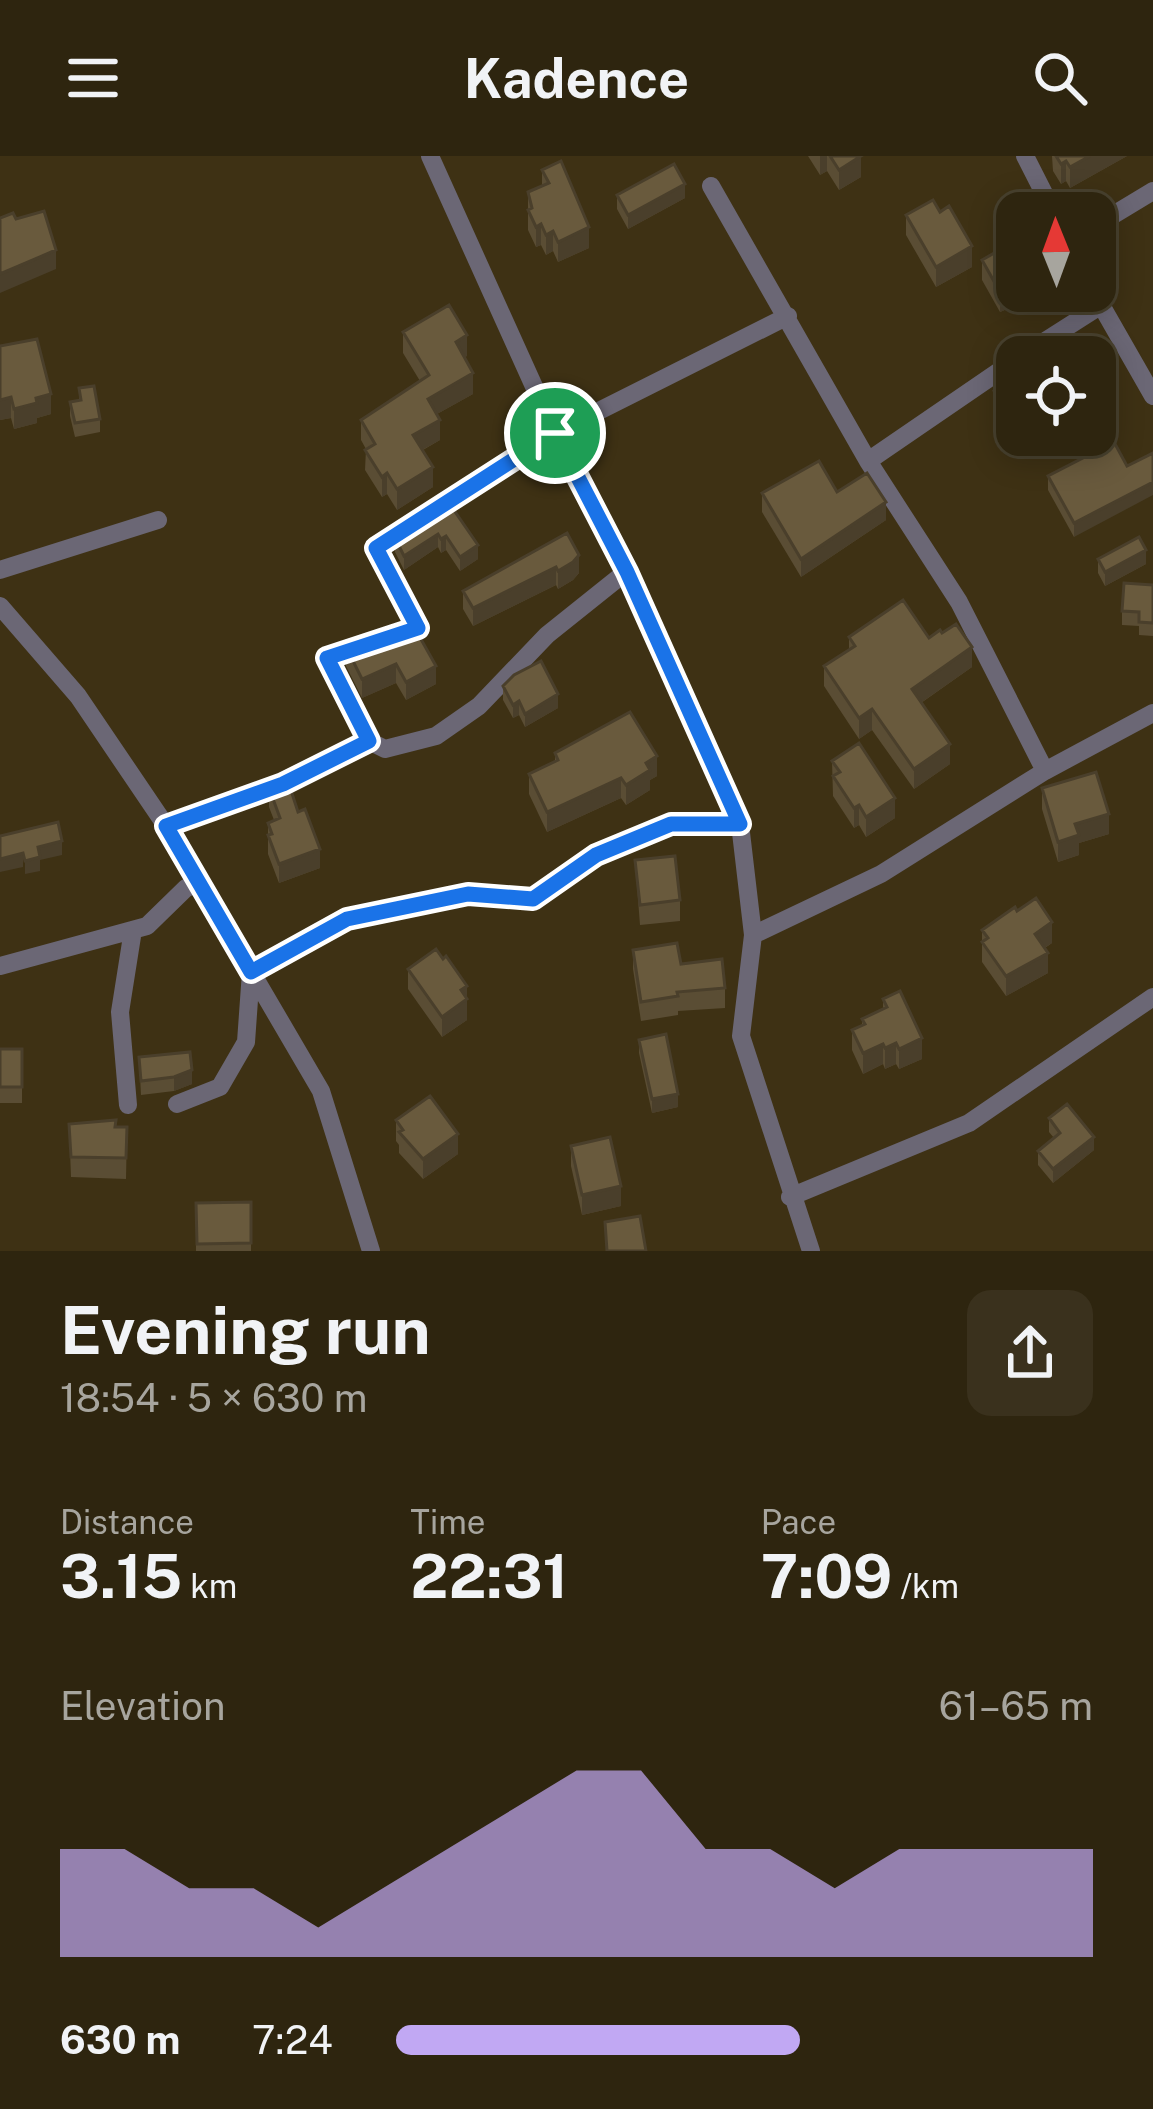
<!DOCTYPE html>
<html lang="en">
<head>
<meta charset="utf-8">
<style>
	body { margin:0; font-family:"Public Sans",sans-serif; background:#3a311d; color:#f1f3f6; height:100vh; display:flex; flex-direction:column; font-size:45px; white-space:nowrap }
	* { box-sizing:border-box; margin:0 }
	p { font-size:39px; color:#a7a59e }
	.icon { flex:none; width:66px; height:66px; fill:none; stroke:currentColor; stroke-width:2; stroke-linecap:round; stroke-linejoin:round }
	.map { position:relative; height:1095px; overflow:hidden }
	.sheet { display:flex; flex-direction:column; background:#2e250f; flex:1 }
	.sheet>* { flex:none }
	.needle { width:78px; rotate:359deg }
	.tools { position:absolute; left:996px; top:36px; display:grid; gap:24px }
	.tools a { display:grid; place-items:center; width:120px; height:120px; border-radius:24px; background:#2e250f; box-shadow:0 6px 30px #0003,0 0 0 3px #49422f; font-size:60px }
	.pin { position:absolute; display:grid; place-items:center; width:102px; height:102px; color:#fff; margin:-51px; border:6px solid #fff; border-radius:50%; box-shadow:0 3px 12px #0007 }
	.round { display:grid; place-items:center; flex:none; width:126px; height:126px; border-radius:24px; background:#3a311d }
	.overview { display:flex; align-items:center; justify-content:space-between; height:204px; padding:0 60px }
	h1 { font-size:66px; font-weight:700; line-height:90px }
	.figures { display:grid; grid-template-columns:repeat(3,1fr); gap:18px; height:204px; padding:12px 60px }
	.figures div { display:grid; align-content:center }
	.figures b { font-size:60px; font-weight:700 }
	.figures small { font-size:33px; font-weight:400 }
	.figures p { font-size:33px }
	.chart { height:336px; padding:24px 60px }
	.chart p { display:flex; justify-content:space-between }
	.chart svg { width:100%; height:216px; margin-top:12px; fill:#c1a8f3; opacity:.7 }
	ul { padding:0 60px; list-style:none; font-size:39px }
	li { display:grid; grid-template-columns:192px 144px 1fr; align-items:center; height:90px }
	li i { height:30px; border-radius:15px; background:#c1a8f3 }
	header { display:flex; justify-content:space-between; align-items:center; height:156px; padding:0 60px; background:#2e250f; font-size:54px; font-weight:700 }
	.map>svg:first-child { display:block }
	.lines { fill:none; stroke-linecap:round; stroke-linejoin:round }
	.street { stroke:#6b6775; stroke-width:18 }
	.wall { fill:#5a4d34 }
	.shaded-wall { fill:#4a3f2b }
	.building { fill:#695a3d; stroke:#4a3f2b; stroke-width:3 }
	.route-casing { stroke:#fff; stroke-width:24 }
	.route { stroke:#1a73e8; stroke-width:15 }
</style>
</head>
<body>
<header><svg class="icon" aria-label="menu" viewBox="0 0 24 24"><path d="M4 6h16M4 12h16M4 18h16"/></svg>Kadence<svg class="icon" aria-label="search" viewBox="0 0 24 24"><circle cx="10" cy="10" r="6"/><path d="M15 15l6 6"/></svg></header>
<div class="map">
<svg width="1153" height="1095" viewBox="0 0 1153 1095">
	<rect width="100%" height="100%" fill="#3e3114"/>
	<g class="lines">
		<path class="street" d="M 430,0 L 555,277 L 627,415 L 740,668 L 753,779 L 741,880 L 811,1095
			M 1025,0 L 1054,57
			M 711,30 L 868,305 L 959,446 L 1045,615
			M 1095,70 L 1153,35
			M 1093,135 L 1153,240
			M 1020,201 L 1100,150
			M 868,305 L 1017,203
			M 0,414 L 158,364
			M 0,450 L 78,540 L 166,670 L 321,935 L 371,1095
			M 392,481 L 418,472 L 377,391 L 555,277 L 788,160
			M 369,585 L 385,593 L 436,580 L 479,550 L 547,479 L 627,415
			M 166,670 L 283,628 L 369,585 L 327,502 L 365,489
			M 753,779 L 881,718 L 1045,615 L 1153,557
			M 0,810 L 147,770 L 186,732 L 198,728
			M 177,948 L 220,931 L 246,886 L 251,816 L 347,763 L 468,738 L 533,743 L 596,699 L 671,668 L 740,668
			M 128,949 L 120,856 L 133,774
			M 790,1041 L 969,967 L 1153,841"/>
	</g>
	<path class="wall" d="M 808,0 L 861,0 L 861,21 L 839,34 L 827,15 L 820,19 Z
		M 1052,0 L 1127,0 L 1070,32 L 1066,25 L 1061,28 L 1053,15 Z
		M 542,14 L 589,92 L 558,106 L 553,95 L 546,99 L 541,89 L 536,91 L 528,74 L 528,36 L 542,30 Z
		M 617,39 L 685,42 L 628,73 L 617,53 Z
		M 906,59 L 972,111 L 936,131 L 906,79 Z
		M 982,104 L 1040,135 L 1040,139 L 1000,156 L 982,124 Z
		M 403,176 L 467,200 L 464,201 L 473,238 L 437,258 L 440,284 L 423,294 L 433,331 L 397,354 L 387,338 L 382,341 L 365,314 L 366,293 L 361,284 L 361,264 L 420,225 L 403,197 Z
		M 0,190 L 51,258 L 37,262 L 37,267 L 14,273 L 11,262 L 0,264 Z
		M 1017,228 L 1017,279 L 1026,279 L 1018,284 L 994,249 L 994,235 Z
		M 79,232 L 100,263 L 100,276 L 75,281 L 70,260 L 70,246 L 79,245 Z
		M 1127,310 L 1074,381 L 1048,334 L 1048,320 Z
		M 837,336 L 886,364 L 801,421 L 762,356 L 762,337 Z
		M 449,347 L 478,403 L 460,415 L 446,394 L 441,397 L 438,391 L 404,414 L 395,396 L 395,382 Z
		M 567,377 L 579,417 L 573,424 L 558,433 L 556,429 L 473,470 L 463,453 L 463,435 Z
		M 1098,403 L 1146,408 L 1105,430 L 1098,417 Z
		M 1153,429 L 1153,480 L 1139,479 L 1139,470 L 1122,469 L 1122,455 Z
		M 413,469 L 436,528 L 406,544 L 396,527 L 362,542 L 346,510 L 346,491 Z
		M 849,481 L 929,482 L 972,511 L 921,547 L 950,608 L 914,633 L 872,574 L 859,583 L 824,530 L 824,510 L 849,494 Z
		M 503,530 L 558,552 L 525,571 L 519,559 L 513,562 L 503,544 Z
		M 555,597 L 657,620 L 650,624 L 650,634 L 626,649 L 621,642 L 547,676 L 529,638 L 529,618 L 555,605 Z
		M 832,605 L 895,662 L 866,681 L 859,669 L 854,672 L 833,640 Z
		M 269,632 L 320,712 L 279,727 L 268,698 L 268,667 L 274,664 L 269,651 Z
		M 1042,632 L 1109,678 L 1079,687 L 1079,699 L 1058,706 L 1042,653 Z
		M 635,704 L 680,744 L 680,765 L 640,769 Z
		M 982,774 L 1052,787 L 1045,792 L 1048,817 L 1006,840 L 982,806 Z
		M 633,794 L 681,808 L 725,832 L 725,852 L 678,855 L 678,859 L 641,865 L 633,813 Z
		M 443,803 L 467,830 L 467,864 L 442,881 L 408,833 L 408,813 Z
		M 883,843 L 922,903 L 899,913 L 896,908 L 885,913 L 883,908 L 863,918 L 852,894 L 852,874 L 862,869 L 862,863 L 883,853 Z
		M 639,884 L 678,951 L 652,957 L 639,897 Z
		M 0,893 L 22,893 L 22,947 L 0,947 Z
		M 139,901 L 192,928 L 174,935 L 141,939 Z
		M 1049,962 L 1094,994 L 1053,1027 L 1038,1009 L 1038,995 L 1054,982 L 1049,976 Z
		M 396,964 L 458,998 L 423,1023 L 399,997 L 399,989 L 396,985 Z
		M 69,968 L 127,971 L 126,1023 L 71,1021 Z
		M 571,990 L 621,1050 L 582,1059 L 571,1010 Z
		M 251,1046 L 251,1095 L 196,1095 L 196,1047 Z"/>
	<path class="shaded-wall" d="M 820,0 L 827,0 L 827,15 L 820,19 Z
		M 861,0 L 861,21 L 839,34 L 839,14 Z
		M 1090,0 L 1127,0 L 1070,32 L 1070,11 Z
		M 1066,5 L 1066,25 L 1061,28 L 1061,8 Z
		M 685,28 L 685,42 L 628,73 L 628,59 Z
		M 541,68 L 541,89 L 536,91 L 536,71 Z
		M 589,71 L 589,92 L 558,106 L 558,86 Z
		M 553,75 L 553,95 L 546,99 L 546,79 Z
		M 972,90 L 972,111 L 936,131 L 936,111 Z
		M 56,94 L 56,113 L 0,137 L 0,118 Z
		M 1017,128 L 1017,135 L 1040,135 L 1040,139 L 1000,156 L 1000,136 Z
		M 467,179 L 467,200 L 456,206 L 456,186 Z
		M 473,217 L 473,238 L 428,263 L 428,243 Z
		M 51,238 L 51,258 L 37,262 L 37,267 L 14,273 L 14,253 L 36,242 Z
		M 11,241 L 11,262 L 0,264 L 0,244 Z
		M 440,264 L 440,284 L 413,299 L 413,279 Z
		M 433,311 L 433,331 L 397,354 L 397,333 Z
		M 387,317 L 387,338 L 382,341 L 382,321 Z
		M 1153,326 L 1153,339 L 1074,381 L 1074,367 Z
		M 886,346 L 886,364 L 801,421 L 801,403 Z
		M 438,378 L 438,391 L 404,414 L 404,400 Z
		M 446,380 L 446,394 L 441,397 L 441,383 Z
		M 478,389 L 478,403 L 460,415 L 460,401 Z
		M 1146,394 L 1146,408 L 1105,430 L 1105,416 Z
		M 579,399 L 579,417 L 573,424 L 558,433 L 558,415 Z
		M 556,411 L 556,429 L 473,470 L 473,452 Z
		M 972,491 L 972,511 L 912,553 L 912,533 Z
		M 396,508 L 396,527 L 362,542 L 362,523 Z
		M 436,510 L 436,528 L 406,544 L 406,526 Z
		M 558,538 L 558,552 L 525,571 L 525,558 Z
		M 519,545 L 519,559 L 513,562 L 513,549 Z
		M 872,553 L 872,574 L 859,583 L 859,562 Z
		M 950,588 L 950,608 L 914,633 L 914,613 Z
		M 657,600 L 657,620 L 650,624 L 650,634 L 626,649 L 626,629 L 646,607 Z
		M 621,622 L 621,642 L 547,676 L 547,656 Z
		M 895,642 L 895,662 L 866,681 L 866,661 Z
		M 859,649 L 859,669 L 854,672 L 854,652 Z
		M 1109,658 L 1109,678 L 1079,687 L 1079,699 L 1058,706 L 1058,686 L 1075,668 Z
		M 62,685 L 62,699 L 40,704 L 40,715 L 25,718 L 25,705 L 38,691 Z
		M 320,693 L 320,712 L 279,727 L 279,708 Z
		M 23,697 L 23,711 L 0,716 L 0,703 Z
		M 1052,766 L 1052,787 L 1035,798 L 1035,778 Z
		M 1048,797 L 1048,817 L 1006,840 L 1006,820 Z
		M 467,830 L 467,864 L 442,881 L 442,861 L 461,834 Z
		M 922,882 L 922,903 L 899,913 L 899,893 Z
		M 896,887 L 896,908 L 885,913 L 885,892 Z
		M 883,888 L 883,908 L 863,918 L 863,897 Z
		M 192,914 L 192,928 L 174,935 L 174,921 Z
		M 678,938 L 678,951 L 652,957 L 652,943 Z
		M 458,978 L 458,998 L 423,1023 L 423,1003 Z
		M 1094,981 L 1094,994 L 1053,1027 L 1053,1013 Z
		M 621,1030 L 621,1050 L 582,1059 L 582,1039 Z"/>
	<path class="building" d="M 830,0 L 861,0 L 839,14 Z
		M 1056,0 L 1090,0 L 1070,11 L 1066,5 L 1061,8 Z
		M 561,5 L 589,71 L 558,86 L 553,75 L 546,79 L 541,68 L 536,71 L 528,54 L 532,52 L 528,36 L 549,27 L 542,14 Z
		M 674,8 L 685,28 L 628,59 L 617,39 Z
		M 933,44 L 940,56 L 949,50 L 972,90 L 936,111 L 906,59 Z
		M 44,55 L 56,94 L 0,118 L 0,62 L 13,57 L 16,63 Z
		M 1017,84 L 1017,128 L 1000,136 L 982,104 Z
		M 449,149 L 467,179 L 456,186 L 473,217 L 428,243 L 440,264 L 413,279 L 433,311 L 397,333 L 387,317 L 382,321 L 365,294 L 375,288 L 361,264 L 429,219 L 403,176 Z
		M 37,183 L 51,238 L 36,242 L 37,247 L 14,253 L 11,241 L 0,244 L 0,190 Z
		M 1013,222 L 1017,228 L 1017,270 L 994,235 Z
		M 94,230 L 100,263 L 75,267 L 70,246 L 81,244 L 79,232 Z
		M 1114,286 L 1127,310 L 1153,297 L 1153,326 L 1074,367 L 1048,320 Z
		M 819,305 L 837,336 L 867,317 L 886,346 L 801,403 L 762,337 Z
		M 449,347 L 478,389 L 460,401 L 446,380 L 441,383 L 438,378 L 404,400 L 395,382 Z
		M 567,377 L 579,399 L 573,406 L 558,415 L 556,411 L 473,452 L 463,435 Z
		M 1139,381 L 1146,394 L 1105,416 L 1098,403 Z
		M 1124,427 L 1153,429 L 1153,467 L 1139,466 L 1139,456 L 1122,455 Z
		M 903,444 L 929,482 L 940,474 L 942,477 L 956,468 L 972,491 L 912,533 L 950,588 L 914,613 L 872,553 L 859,562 L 824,510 L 855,490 L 849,481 Z
		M 413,469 L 436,510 L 406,526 L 396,508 L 362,523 L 346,491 Z
		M 541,505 L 558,538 L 525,558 L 519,545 L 513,549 L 503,530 L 514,519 Z
		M 630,556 L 657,600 L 646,607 L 650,614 L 626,629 L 621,622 L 547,656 L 529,618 L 558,604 L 555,597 Z
		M 859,587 L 895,642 L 866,661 L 859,649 L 854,652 L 833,620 L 840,616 L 832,605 Z
		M 1096,616 L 1109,658 L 1075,668 L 1079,679 L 1058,686 L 1042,632 Z
		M 288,625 L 298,656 L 305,653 L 320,693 L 279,708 L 268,679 L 272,678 L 268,667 L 280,662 L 269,632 Z
		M 58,666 L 62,685 L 38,691 L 40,701 L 25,705 L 23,697 L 0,703 L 0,680 Z
		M 675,700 L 680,744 L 640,749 L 635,704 Z
		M 1036,742 L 1052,766 L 1035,778 L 1048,797 L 1006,820 L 982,786 L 988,782 L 982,774 L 1015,751 L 1017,755 Z
		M 677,787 L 681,808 L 722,803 L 725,832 L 677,836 L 678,840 L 641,846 L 633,794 Z
		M 436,793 L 443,803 L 446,800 L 467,830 L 461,834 L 467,843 L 442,861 L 408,813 Z
		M 900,835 L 922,882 L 899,893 L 896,887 L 885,892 L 883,888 L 863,897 L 852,874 L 865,868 L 862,863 L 887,851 L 883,843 Z
		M 666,878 L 678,938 L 652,943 L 639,884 Z
		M 0,893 L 22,893 L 22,931 L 0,931 Z
		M 190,896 L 192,914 L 174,921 L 141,925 L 139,901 Z
		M 430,940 L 458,978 L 423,1003 L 399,976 L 403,974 L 396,964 Z
		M 1067,948 L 1094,981 L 1053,1013 L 1038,995 L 1060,977 L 1049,962 Z
		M 116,964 L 115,971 L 127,971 L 126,1002 L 71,1001 L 69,968 Z
		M 610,981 L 621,1030 L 582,1039 L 571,990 Z
		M 251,1046 L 251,1087 L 197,1088 L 196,1047 Z
		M 640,1060 L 646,1095 L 607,1095 L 605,1066 Z"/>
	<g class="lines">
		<g class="route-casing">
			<path id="route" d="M 555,277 L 627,416 L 740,668 L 671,668 L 596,699 L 533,743 L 468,738 L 347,763 L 251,816 L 166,670 L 283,628 L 369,585 L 327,502 L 418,472 L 376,392 Z"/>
		</g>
		<use href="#route" class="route"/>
	</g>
</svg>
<div class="tools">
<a><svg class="needle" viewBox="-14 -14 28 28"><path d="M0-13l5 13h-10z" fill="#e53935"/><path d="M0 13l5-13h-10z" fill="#a7a59e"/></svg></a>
<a><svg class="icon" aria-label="locate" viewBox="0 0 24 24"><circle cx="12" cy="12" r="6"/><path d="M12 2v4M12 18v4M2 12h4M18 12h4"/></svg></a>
</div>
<div class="pin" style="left:555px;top:277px;background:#1e9e55"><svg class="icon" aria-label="arrive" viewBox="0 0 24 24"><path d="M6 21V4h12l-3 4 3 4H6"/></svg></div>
</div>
<section class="sheet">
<div class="overview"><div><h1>Evening run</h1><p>18:54 · 5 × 630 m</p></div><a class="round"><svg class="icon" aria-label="share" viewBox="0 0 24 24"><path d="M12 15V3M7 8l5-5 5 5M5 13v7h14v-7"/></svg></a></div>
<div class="figures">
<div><p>Distance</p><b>3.15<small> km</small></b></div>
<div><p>Time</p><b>22:31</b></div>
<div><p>Pace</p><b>7:09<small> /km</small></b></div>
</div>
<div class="chart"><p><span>Elevation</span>61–65 m</p>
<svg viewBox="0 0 160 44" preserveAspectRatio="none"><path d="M0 44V22L10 22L20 30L30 30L40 38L50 30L60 22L70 14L80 6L90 6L100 22L110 22L120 30L130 22L140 22L150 22L160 22V44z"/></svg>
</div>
<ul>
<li><b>630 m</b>7:24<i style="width:58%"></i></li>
</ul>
</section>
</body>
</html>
